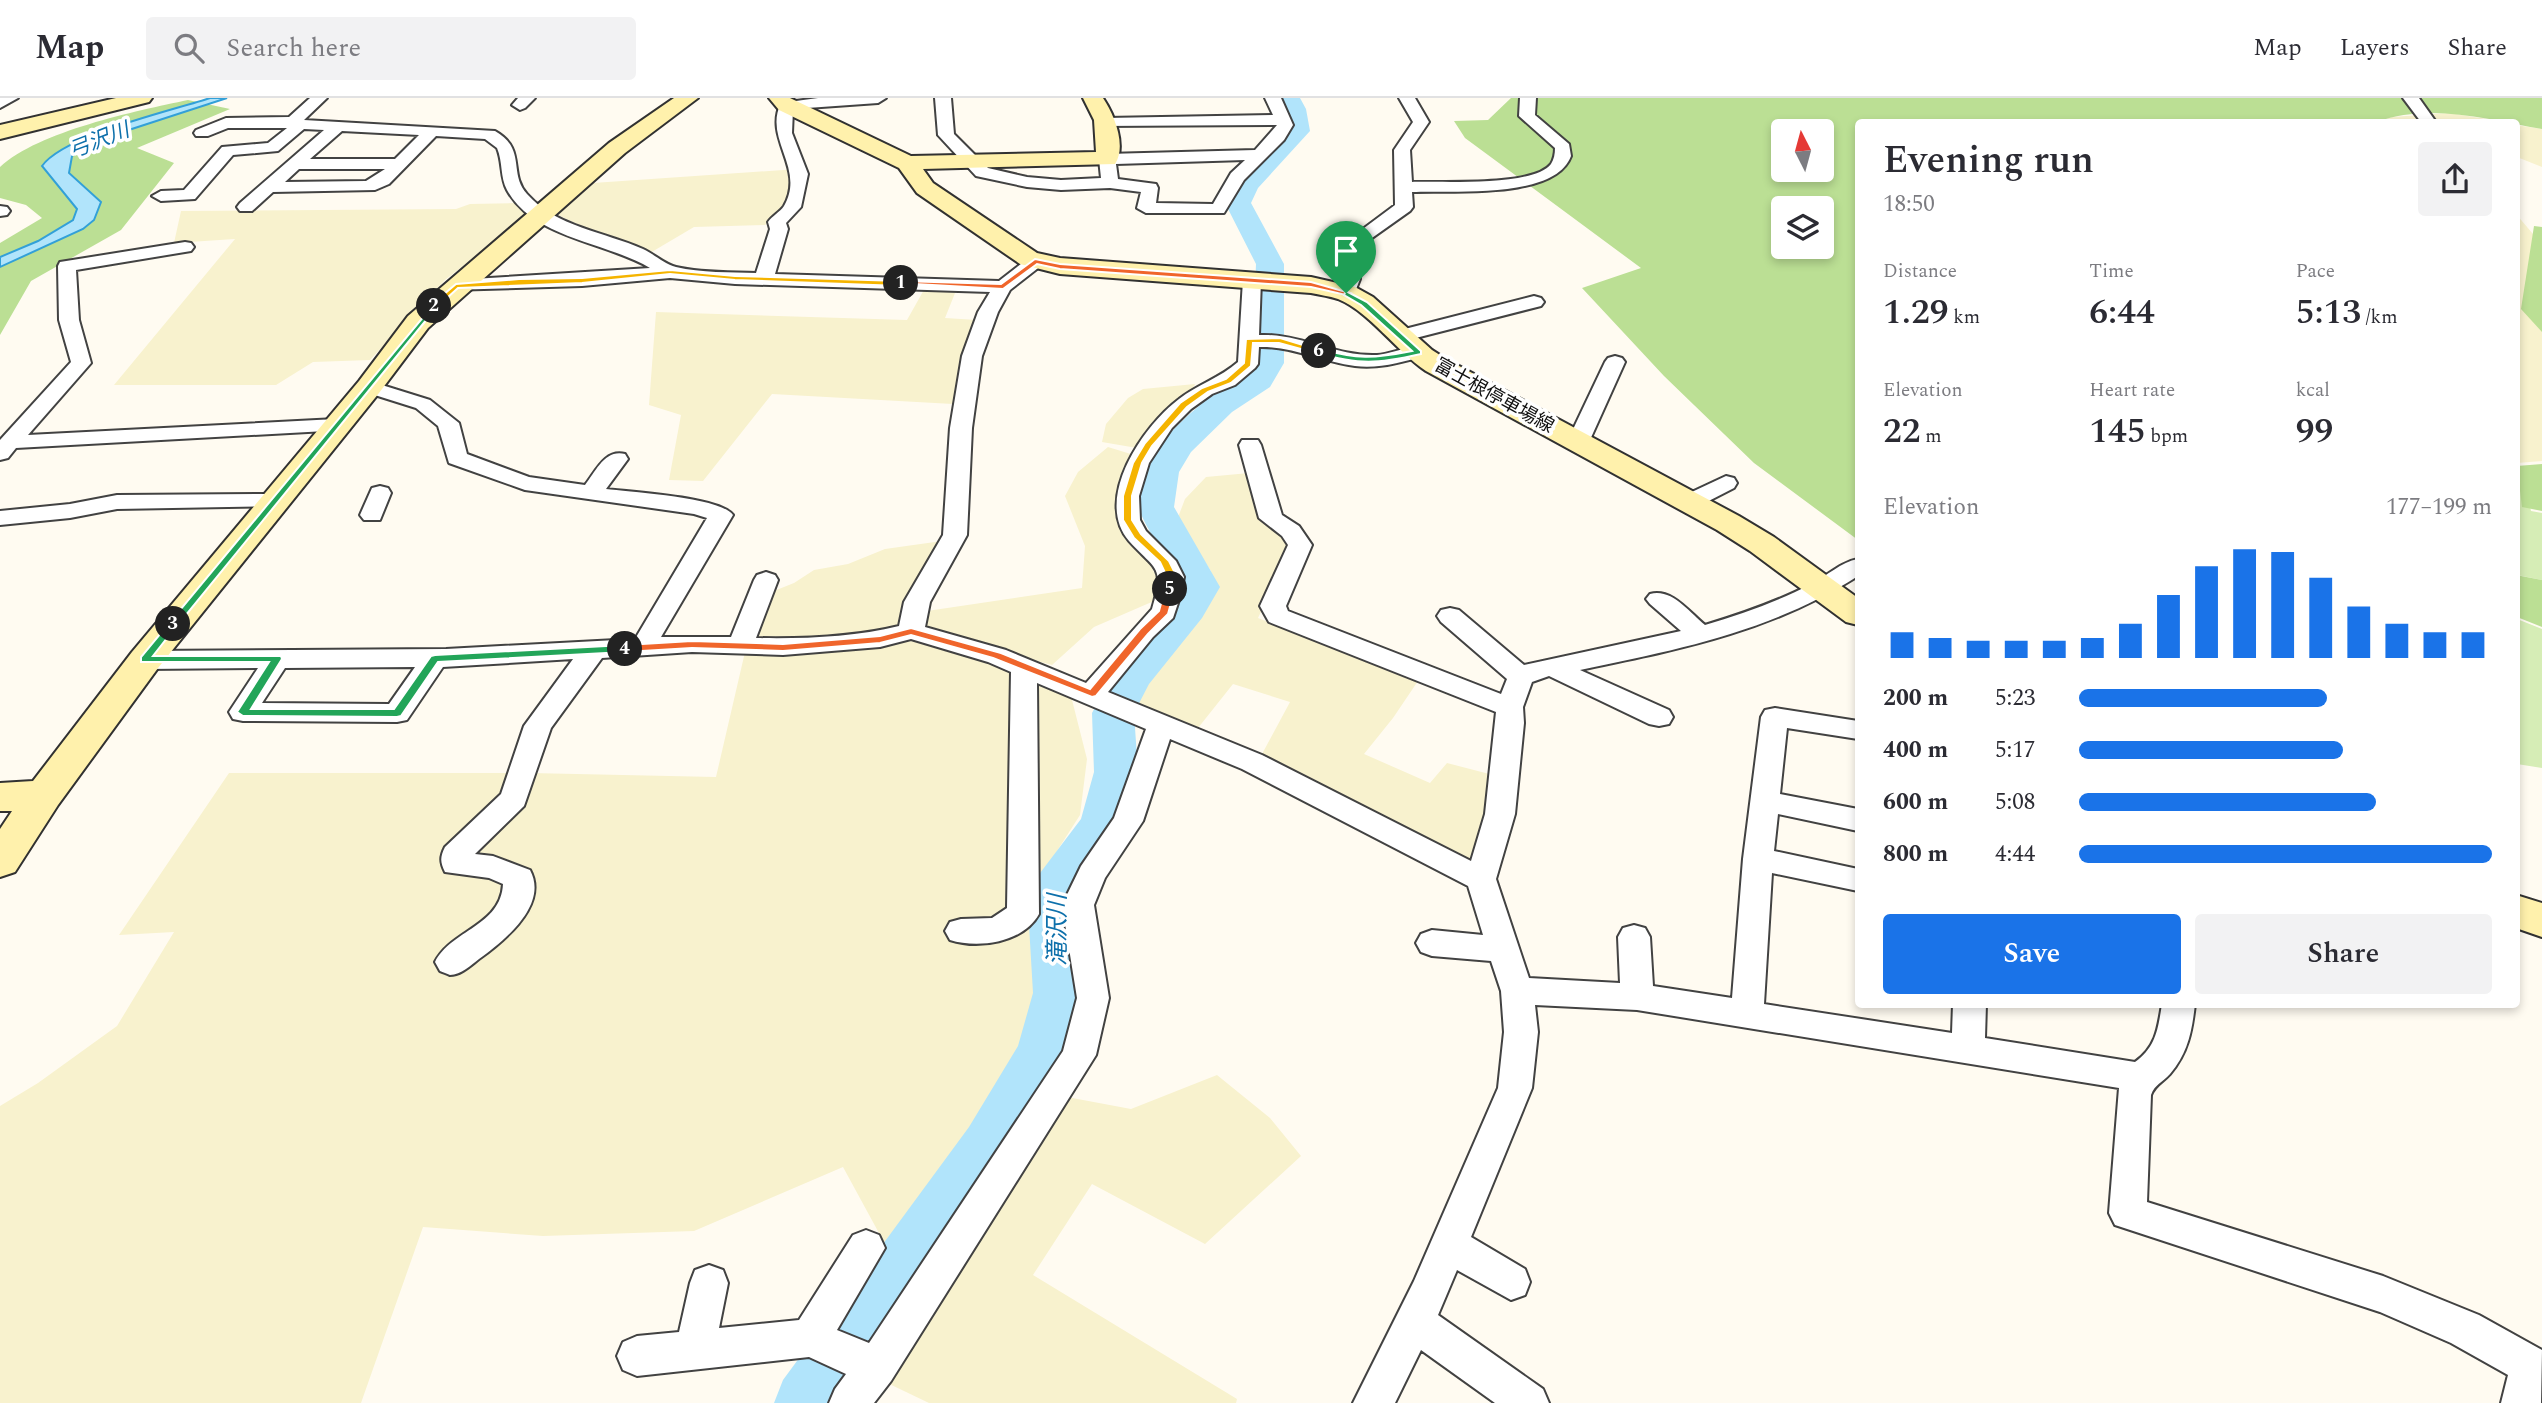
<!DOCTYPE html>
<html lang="en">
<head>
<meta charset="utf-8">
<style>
	body { margin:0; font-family:Spectral,"Noto Sans JP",serif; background:#f2f2f3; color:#2b2b33; height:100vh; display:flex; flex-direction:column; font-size:26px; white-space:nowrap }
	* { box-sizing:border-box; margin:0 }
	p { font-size:23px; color:#7c7c81 }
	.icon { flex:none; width:38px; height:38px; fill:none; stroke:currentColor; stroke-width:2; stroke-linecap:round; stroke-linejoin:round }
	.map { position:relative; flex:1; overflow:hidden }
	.sheet { position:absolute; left:1855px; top:21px; width:665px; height:889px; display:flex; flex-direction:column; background:#fff; border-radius:7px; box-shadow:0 4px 10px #0003 }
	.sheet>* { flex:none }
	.needle { width:46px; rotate:354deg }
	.tools { position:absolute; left:1771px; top:21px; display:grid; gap:14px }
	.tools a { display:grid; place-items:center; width:63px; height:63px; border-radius:7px; background:#fff; box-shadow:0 4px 10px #0003; font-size:35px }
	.pin { position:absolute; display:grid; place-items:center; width:60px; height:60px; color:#fff; margin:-72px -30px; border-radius:50% 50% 50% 0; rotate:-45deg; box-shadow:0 0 7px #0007 }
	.pin .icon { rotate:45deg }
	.km { position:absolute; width:35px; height:35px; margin:-18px; border-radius:50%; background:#222; color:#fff; font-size:19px; line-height:35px; text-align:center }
	.round { display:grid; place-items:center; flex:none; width:74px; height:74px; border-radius:7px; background:#f2f2f3 }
	.overview { display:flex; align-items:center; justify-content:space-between; height:119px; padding:0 28px }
	h1 { font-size:38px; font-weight:600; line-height:52px }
	.figures { display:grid; grid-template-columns:repeat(3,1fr); gap:10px; height:119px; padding:7px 28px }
	.figures div { display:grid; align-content:center }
	.figures b { font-size:35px; font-weight:600 }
	.figures small { font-size:19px; font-weight:400 }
	.figures p { font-size:19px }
	.chart { height:196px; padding:14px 28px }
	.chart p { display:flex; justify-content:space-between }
	.chart svg { width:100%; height:126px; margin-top:7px; stroke:#1a73e8; stroke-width:6 }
	.button { display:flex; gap:14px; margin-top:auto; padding:14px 28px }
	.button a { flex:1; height:80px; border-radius:7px; background:#1a73e8; color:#fff; font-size:28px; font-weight:600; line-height:80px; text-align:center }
	.button a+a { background:#f2f2f3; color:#2b2b33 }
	ul { padding:0 28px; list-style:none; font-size:23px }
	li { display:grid; grid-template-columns:112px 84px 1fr; align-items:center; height:52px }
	li i { height:18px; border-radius:9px; background:#1a73e8 }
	header { display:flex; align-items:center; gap:42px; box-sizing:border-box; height:98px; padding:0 35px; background:#fff; border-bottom:2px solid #e1e1e2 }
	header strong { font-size:33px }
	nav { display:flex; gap:38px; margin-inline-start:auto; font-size:24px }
	.search { width:490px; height:63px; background:#f2f2f3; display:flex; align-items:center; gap:18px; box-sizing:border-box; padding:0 24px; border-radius:7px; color:#7c7c81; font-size:26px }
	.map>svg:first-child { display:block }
	.farmland { fill:#f8f2ce }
	.green { fill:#d6edb6 }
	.forest { fill:#bbdf94; fill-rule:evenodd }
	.water { fill:#b1e4fb; stroke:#32a0d8; stroke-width:2 }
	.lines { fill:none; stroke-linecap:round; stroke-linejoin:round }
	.river { fill:#b1e4fb; fill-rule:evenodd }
	.street-casing { stroke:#424242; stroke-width:4 }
	.secondary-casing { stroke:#313131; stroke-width:4 }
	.street { fill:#fff; fill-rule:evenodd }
	.secondary { fill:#fff1ac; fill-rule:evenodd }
	.split-1 { fill:#f0652b; stroke:#fff; stroke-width:2 }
	.split-2 { fill:#f5b400; stroke:#fff; stroke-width:2 }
	.split-3 { fill:#22a559; stroke:#fff; stroke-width:2 }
	.split-4 { fill:#22a559; stroke:#fff; stroke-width:2 }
	.split-5 { fill:#f0652b; stroke:#fff; stroke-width:2 }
	.split-6 { fill:#f5b400; stroke:#fff; stroke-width:2 }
	.split-7 { fill:#22a559; stroke:#fff; stroke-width:2 }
	.labels { text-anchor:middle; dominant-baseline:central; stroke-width:7; stroke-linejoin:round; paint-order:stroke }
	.far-street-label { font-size:19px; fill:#0f0f0f; stroke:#fff }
	.far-water-label { font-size:21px; font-style:italic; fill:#0d70ab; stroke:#fff }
	.water-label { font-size:24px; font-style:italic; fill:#0d70ab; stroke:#fff }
</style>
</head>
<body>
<header>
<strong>Map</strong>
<div class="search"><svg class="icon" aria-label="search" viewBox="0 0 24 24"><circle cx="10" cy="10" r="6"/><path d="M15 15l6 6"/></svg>Search here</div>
<nav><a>Map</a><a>Layers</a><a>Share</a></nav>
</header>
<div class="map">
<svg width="2542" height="1305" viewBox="0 0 2542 1305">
	<rect width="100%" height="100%" fill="#fffbf1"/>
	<path class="farmland" d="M 2450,15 L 2504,24 L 2377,24 L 2392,19 Z
		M 2516,27 L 2542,31 L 2542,69 L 2517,59 Z
		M 798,71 L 789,107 L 765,127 L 694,129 L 650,155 L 604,139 L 552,114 L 593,85 Z
		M 516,105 L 531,115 L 445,182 L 370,262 L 313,264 L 276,287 L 114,287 L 235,141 L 174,145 L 181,113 L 456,111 L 470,106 Z
		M 2516,116 L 2533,136 L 2542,233 L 2542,363 L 2517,365 Z
		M 925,190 L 957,190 L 945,220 L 977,222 L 966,250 L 953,306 L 772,296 L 703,383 L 669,382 L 681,317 L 649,307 L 656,214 L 907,222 Z
		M 1195,286 L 1192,293 L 1137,350 L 1102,344 L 1106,326 L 1128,300 L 1143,291 Z
		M 1108,349 L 1134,357 L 1117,391 L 1121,431 L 1148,463 L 1161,487 L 1154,503 L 1094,529 L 1052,567 L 923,533 L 927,513 L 1082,490 L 1085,448 L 1065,398 L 1078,374 Z
		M 1249,375 L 1292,448 L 1258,520 L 1418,583 L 1393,620 L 1364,656 L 1430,685 L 1447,665 L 1497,678 L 1476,766 L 1262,656 L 1290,604 L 1233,586 L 1198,630 L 1129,606 L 1208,492 L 1211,473 L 1177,422 L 1185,401 L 1206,379 Z
		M 942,443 L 912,492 L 897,528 L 868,535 L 750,545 L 774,493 L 794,485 L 814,472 L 848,466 L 885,451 Z
		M 914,543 L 1021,571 L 1070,594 L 1087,661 L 1080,717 L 1034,789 L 1042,863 L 1036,925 L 1015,963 L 906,1131 L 886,1148 L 843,1069 L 694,1133 L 543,1138 L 423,1129 L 361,1305 L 0,1305 L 0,1008 L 38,985 L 117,928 L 174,834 L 119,837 L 229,675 L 530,675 L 716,679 L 745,554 Z
		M 1217,977 L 1270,1020 L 1301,1058 L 1205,1146 L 1092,1086 L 1033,1177 L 1237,1301 L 1236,1305 L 929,1305 L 881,1282 L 1067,999 L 1131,1011 Z"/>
	<path class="green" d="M 2516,363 L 2522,370 L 2531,413 L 2542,415 L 2542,482 L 2517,477 Z
		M 2517,521 L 2542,531 L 2542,670 L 2517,666 Z"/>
	<path class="forest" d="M 1511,0 L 2542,0 L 2542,31 C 2491,22 2429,4 2377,24 L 1858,24 L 1858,442 L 1754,365 L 1664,278 L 1582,190 L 1641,170 L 1465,40 L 1454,23 L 1488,22 ZM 1783,33 L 1822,33 L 1822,72 L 1783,72 ZM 1783,110 L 1822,110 L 1822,149 L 1783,149 Z
		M 188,2 L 230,11 L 137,50 L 174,65 L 121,132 L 31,183 L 0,237 L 0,145 L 42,120 L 26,107 L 0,100 L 0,69 C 39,33 136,13 188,2 Z
		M 2534,128 L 2542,129 L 2542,234 L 2521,211 Z
		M 2542,366 L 2542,413 L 2522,409 L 2517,368 Z
		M 2516,477 L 2542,482 L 2542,529 L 2517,519 Z"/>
	<path class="water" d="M 210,0 L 227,0 L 98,42 L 72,58 L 69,75 L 101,104 L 94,122 L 83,131 L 0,169 L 0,159 L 38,143 L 73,122 L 77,111 L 42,68 C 64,37 171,13 210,0 Z"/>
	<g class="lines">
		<path class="river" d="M 1276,0 L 1300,0 L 1306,11 L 1310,33 L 1258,90 L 1251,105 L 1284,166 L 1284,265 L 1270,289 L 1232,314 L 1191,354 L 1179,374 L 1174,409 L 1220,489 L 1202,520 L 1149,586 L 1134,615 L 1138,674 L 1125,726 L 1082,787 L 1079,827 L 1085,895 L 1069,953 L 1009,1065 L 844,1305 L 774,1305 L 783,1282 L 969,1029 L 1018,948 L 1033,895 L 1029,827 L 1034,783 L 1081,721 L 1094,674 L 1092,615 L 1116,570 L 1172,504 L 1182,489 C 1174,475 1139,418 1138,408 C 1134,364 1176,327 1206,302 C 1222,288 1242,284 1252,265 L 1256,166 L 1225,105 L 1237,81 L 1285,32 L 1282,11 Z"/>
		<g class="street-casing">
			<path id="street" d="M 0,0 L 18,0 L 0,10 Z
				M 310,0 L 327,0 L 304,22 L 495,33 C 527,51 508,75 527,96 C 556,129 605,134 643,151 C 654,156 664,166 676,169 C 701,175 731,174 756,175 L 770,131 L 768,124 C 772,118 780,114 784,108 C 806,70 763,41 781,5 L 818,0 L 886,0 L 878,5 L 793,11 L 792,35 L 808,76 L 801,109 L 786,125 L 788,131 L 775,176 L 999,183 L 1030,159 L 1042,159 L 1045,163 L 1042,167 L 1010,192 L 998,214 L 982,258 L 972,330 L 967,437 L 930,504 L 925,529 L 1006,552 L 1086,585 L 1152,511 C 1165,467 1156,473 1129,443 C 1093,401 1143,328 1179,301 C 1198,286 1220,280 1238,264 L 1243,182 L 1245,178 L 1252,176 L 1261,182 L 1259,237 C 1300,235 1337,259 1377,257 C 1393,256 1409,246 1425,250 L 1428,254 L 1425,258 C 1402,264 1379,271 1355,268 C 1322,264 1293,248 1259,249 L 1258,266 L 1255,270 L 1235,287 L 1212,296 L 1191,311 L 1172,330 L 1149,365 L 1139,398 L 1140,422 L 1146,433 L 1176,463 L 1184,479 L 1181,496 L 1173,520 L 1153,539 L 1108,594 L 1262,657 L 1471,763 L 1485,716 L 1496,614 L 1269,524 L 1260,508 L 1288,447 L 1282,438 L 1259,420 L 1239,347 L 1242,342 L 1258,342 L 1261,347 L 1282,417 L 1299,428 L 1312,447 L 1286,508 L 1288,513 L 1501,596 L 1507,581 L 1441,524 L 1437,518 L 1441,512 L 1450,510 L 1459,512 L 1524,567 L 1681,533 L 1650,506 L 1646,501 L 1650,496 C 1672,490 1689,514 1705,527 C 1741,516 1777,504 1811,486 C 1827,478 1841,464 1858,461 L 1858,478 C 1770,534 1680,551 1580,572 L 1669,612 L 1673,619 L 1669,626 L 1659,628 L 1649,626 L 1549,578 L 1532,584 L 1523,609 L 1524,625 L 1515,716 L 1496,781 L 1529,880 L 1620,885 L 1618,839 L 1623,830 L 1634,827 L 1645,830 L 1650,839 L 1653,888 L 1732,900 L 1743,761 L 1761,619 L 1765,612 L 1775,610 L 1858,623 L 1858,641 L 1787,630 L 1780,696 L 1858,711 L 1858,733 L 1778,716 L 1774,753 L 1858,771 L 1858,793 L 1772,775 L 1764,906 L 1952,935 L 1953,906 L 1986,906 L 1985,940 L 2135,964 C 2156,949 2158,931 2162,906 L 2195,906 C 2192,933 2188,955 2170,976 C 2162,985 2155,986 2151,997 L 2147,1104 L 2383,1178 L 2479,1217 L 2542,1252 L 2541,1305 L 2501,1305 L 2508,1277 L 2451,1245 L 2380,1214 L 2115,1127 L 2109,1115 L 2119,990 L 1637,912 L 1535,907 L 1538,934 L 1532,990 L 1471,1139 L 1525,1171 L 1530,1184 L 1525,1197 L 1511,1202 L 1457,1172 L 1438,1217 L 1543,1291 L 1549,1305 L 1495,1305 L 1421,1252 L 1395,1305 L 1353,1305 L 1414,1183 L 1498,990 L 1504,934 L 1501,893 L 1491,863 L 1432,858 L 1421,854 L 1416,845 L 1421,836 L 1432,832 L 1483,837 L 1468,788 L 1242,671 L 1170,641 L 1143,723 L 1105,780 L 1094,807 L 1109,900 L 1096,957 L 891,1283 L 874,1305 L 829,1305 L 835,1291 L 846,1276 L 809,1259 L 637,1278 L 623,1272 L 617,1258 L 623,1244 L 637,1238 L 679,1234 L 690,1185 L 695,1172 L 709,1167 L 723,1172 L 728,1185 L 719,1230 L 799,1222 L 853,1137 L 866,1132 L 879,1137 L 885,1150 L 837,1232 L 869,1245 L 1063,953 L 1077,900 L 1062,807 L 1081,768 L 1114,720 L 1146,631 L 1037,585 L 1039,816 C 1023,845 978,851 950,842 L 945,833 L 950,824 L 961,821 L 992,820 L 1007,810 L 1011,574 L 988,564 L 911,541 L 880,549 L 783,557 L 692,554 L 602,560 L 551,630 L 524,708 L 475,756 L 493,758 L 530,772 C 549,807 504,843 479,861 C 471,867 461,877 450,877 C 447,876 443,874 440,873 L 435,864 C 451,832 501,828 503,786 L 489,780 L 445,774 C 440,764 440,759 445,749 L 501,696 L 524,628 L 573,561 L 443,569 L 407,622 L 397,624 L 243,623 L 233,621 L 229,614 L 258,570 L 145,571 L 136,568 L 132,562 L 136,556 L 145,553 L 446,551 L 635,541 L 707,420 L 694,416 L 525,392 L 449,365 L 438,328 L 416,310 L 362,293 L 359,289 L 362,285 L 369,283 L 430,302 L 459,325 L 467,356 L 529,379 L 585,387 C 596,373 605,351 625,356 L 628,361 L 606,391 C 630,394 720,399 733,417 L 661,539 L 731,539 L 754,482 L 757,477 L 766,474 L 775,477 L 778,482 L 756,540 C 803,541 854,539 899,528 L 904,504 L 943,437 L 950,330 L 962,258 L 978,214 L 990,194 L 735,186 L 670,180 L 582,188 L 449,192 L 447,188 L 456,182 L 650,170 C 607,144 534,141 507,92 C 500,79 503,64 497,50 L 485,41 L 436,38 L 389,86 L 375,92 L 273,94 L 252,113 L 240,113 L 237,109 L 240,105 L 324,32 L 304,31 L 278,53 L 233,57 L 195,101 L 161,103 L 152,98 L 161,93 L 184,92 L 222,49 L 268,45 L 287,30 L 228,30 L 208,38 L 196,38 L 194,35 L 196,32 L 226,20 L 289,19 ZM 342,33 L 419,37 L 395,61 L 310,61 ZM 299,71 L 385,71 L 366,83 L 285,84 ZM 415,569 L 389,606 L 262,605 L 285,570 Z
				M 518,0 L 535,0 L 525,10 L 520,12 L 512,7 Z
				M 935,0 L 951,0 L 954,36 L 988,70 L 1027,79 L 1061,82 L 1101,80 L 1099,61 L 1107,56 L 1255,52 L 1277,27 L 1100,28 L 1098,25 L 1106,20 L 1273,17 L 1265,0 L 1281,0 L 1293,27 L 1284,42 L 1244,82 L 1224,115 L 1146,115 L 1137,110 L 1141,94 L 1110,90 L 1061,92 L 1027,89 L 976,78 L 938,37 ZM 1245,62 L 1231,75 L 1213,106 L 1156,105 L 1158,90 L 1156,86 L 1118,81 L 1116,66 Z
				M 1399,0 L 1415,0 L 1429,24 L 1410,52 L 1412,84 C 1441,83 1533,89 1551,66 C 1554,61 1555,56 1555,50 L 1519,18 L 1520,0 L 1536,0 L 1535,17 L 1569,46 L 1571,58 C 1555,102 1452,92 1412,94 L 1413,109 L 1410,113 L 1362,147 L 1360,181 L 1353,199 L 1339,199 L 1336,195 L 1342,181 L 1344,145 L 1395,107 L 1394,52 L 1413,24 Z
				M 2403,0 L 2419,0 L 2436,24 L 2421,24 Z
				M 0,108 L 7,109 L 10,113 L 7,117 L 0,118 Z
				M 185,144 L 191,145 L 194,149 L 191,153 L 76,172 L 79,222 L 91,265 L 28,337 L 336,321 L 344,322 L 347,327 L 344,332 L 16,350 L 8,360 L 0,362 L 0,342 L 71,264 L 59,222 L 58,168 L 60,164 Z
				M 1534,198 L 1541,200 L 1544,204 L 1541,208 L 1400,244 L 1393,242 L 1390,238 L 1393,234 Z
				M 1615,258 L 1622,260 L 1625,264 L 1589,344 L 1586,349 L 1570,349 L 1567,344 L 1605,264 L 1608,260 Z
				M 1726,378 L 1734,380 L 1737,385 L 1734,390 L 1697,409 L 1681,409 L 1677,404 L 1681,399 Z
				M 380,388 L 388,390 L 391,395 L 380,422 L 364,422 L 360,417 L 372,390 Z
				M 273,396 L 281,398 L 285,403 L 281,408 L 117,411 L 70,420 L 0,427 L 0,413 L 70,406 L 117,397 Z"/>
		</g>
		<g class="secondary-casing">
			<path id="secondary" d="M 116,0 L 152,0 L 149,4 L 0,41 L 0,27 Z
				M 674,0 L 698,0 L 625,55 L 428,230 L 379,295 L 158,570 L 58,707 L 15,774 L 0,779 L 0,731 L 12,713 L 0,713 L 0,685 L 33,683 L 132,554 L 359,283 L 408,218 L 609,45 Z
				M 769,0 L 790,0 L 911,58 L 1096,54 L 1094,22 L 1083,0 L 1103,0 C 1114,16 1127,48 1115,66 L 923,71 L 933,85 L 1037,155 L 1060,160 L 1311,179 L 1355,189 L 1373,199 L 1432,252 L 1446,261 L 1739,418 L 1774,439 L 1858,500 L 1858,527 L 1846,524 L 1750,453 L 1717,432 L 1426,273 C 1396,253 1370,214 1338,201 C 1329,198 1320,197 1311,195 L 1060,176 L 1020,166 L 917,95 L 899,70 L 779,12 Z
				M 2516,797 L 2542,805 L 2542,839 L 2516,830 Z"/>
		</g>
		<use href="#street" class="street"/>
		<use href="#secondary" class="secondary"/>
	</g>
	<path class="split-1" d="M 1035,161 L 1060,166 L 1311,184 L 1350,195 L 1346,197 L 1311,189 L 1060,171 L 1037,166 L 1003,191 L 897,185 L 901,183 L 1001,186 Z"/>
	<path class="split-2" d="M 670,172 L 735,178 L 901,183 L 905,185 L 901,188 L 735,182 L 670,176 L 582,185 L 458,190 L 436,210 L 430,208 L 456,186 L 519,181 L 582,180 Z"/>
	<path class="split-3" d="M 434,206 L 436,210 L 177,528 L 170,528 L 170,524 Z"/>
	<path class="split-4" d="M 173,523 L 178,526 L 153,558 L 281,558 L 282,561 L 251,611 L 394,611 L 431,558 L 435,557 L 625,547 L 630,551 L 625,554 L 438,564 L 401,618 L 397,619 L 243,618 L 237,614 L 269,564 L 141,564 L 141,559 L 170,524 Z"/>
	<path class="split-5" d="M 1170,488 L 1175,491 L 1168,516 L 1148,536 L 1096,598 L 1092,599 L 993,560 L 911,537 L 880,545 L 783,553 L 692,550 L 625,554 L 620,551 L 625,547 L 692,543 L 783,546 L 880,538 L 911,530 L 1001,555 L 1090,591 L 1140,531 L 1159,513 L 1165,491 Z"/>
	<path class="split-6" d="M 1280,240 L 1323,253 L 1319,256 L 1279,245 L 1253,245 L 1251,268 L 1231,285 L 1208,294 L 1187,309 L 1152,348 L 1142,365 L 1132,398 L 1132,422 L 1141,436 L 1169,463 L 1177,479 L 1174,494 L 1166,494 L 1167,479 L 1160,464 L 1134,440 L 1123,422 L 1123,398 L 1133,365 L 1145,345 L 1180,305 L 1202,290 L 1226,281 L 1244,265 L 1246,241 Z"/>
	<path class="split-7" d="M 1346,193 L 1367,204 L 1421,253 L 1421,256 C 1377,266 1360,267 1316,255 L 1319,251 C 1358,261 1372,261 1412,253 L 1361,207 L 1344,197 Z"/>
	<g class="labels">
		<g class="far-street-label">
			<text transform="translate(1494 298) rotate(29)">富士根停車場線</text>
		</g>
		<g class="far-water-label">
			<text transform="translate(99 43) rotate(-21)">弓沢川</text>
		</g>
		<g class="water-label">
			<text transform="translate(1058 832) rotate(-90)">滝沢川</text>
		</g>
	</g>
</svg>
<div class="tools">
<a><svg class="needle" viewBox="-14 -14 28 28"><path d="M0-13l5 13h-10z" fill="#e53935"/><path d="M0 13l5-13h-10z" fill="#7c7c81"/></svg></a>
<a><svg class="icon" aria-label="layers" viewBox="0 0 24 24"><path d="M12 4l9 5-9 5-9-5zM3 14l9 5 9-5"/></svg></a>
</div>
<div class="pin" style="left:1346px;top:195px;background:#1e9e55"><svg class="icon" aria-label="arrive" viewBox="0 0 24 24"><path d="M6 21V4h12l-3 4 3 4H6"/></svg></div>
<b class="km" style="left:901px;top:185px">1</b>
<b class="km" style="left:434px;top:208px">2</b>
<b class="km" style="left:173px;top:526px">3</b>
<b class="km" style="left:625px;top:551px">4</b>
<b class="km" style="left:1170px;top:491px">5</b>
<b class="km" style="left:1319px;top:253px">6</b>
<section class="sheet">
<div class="overview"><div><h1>Evening run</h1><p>18:50</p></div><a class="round"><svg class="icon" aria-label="share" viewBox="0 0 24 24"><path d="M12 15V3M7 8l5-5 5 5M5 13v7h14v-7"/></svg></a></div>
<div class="figures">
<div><p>Distance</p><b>1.29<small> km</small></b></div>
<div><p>Time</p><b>6:44</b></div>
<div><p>Pace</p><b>5:13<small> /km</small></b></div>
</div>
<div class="figures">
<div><p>Elevation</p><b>22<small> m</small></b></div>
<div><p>Heart rate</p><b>145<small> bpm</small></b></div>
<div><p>kcal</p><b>99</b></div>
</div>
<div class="chart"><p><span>Elevation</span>177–199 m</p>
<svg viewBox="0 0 160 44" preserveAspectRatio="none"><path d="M5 44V35M15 44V37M25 44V38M35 44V38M45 44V38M55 44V37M65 44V32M75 44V22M85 44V12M95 44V6M105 44V7M115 44V16M125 44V26M135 44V32M145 44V35M155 44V35"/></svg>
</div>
<ul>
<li><b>200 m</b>5:23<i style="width:60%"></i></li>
<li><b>400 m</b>5:17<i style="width:64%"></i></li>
<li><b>600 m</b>5:08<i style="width:72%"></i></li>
<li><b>800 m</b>4:44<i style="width:100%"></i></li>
</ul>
<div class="button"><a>Save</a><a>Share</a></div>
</section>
</div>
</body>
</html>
